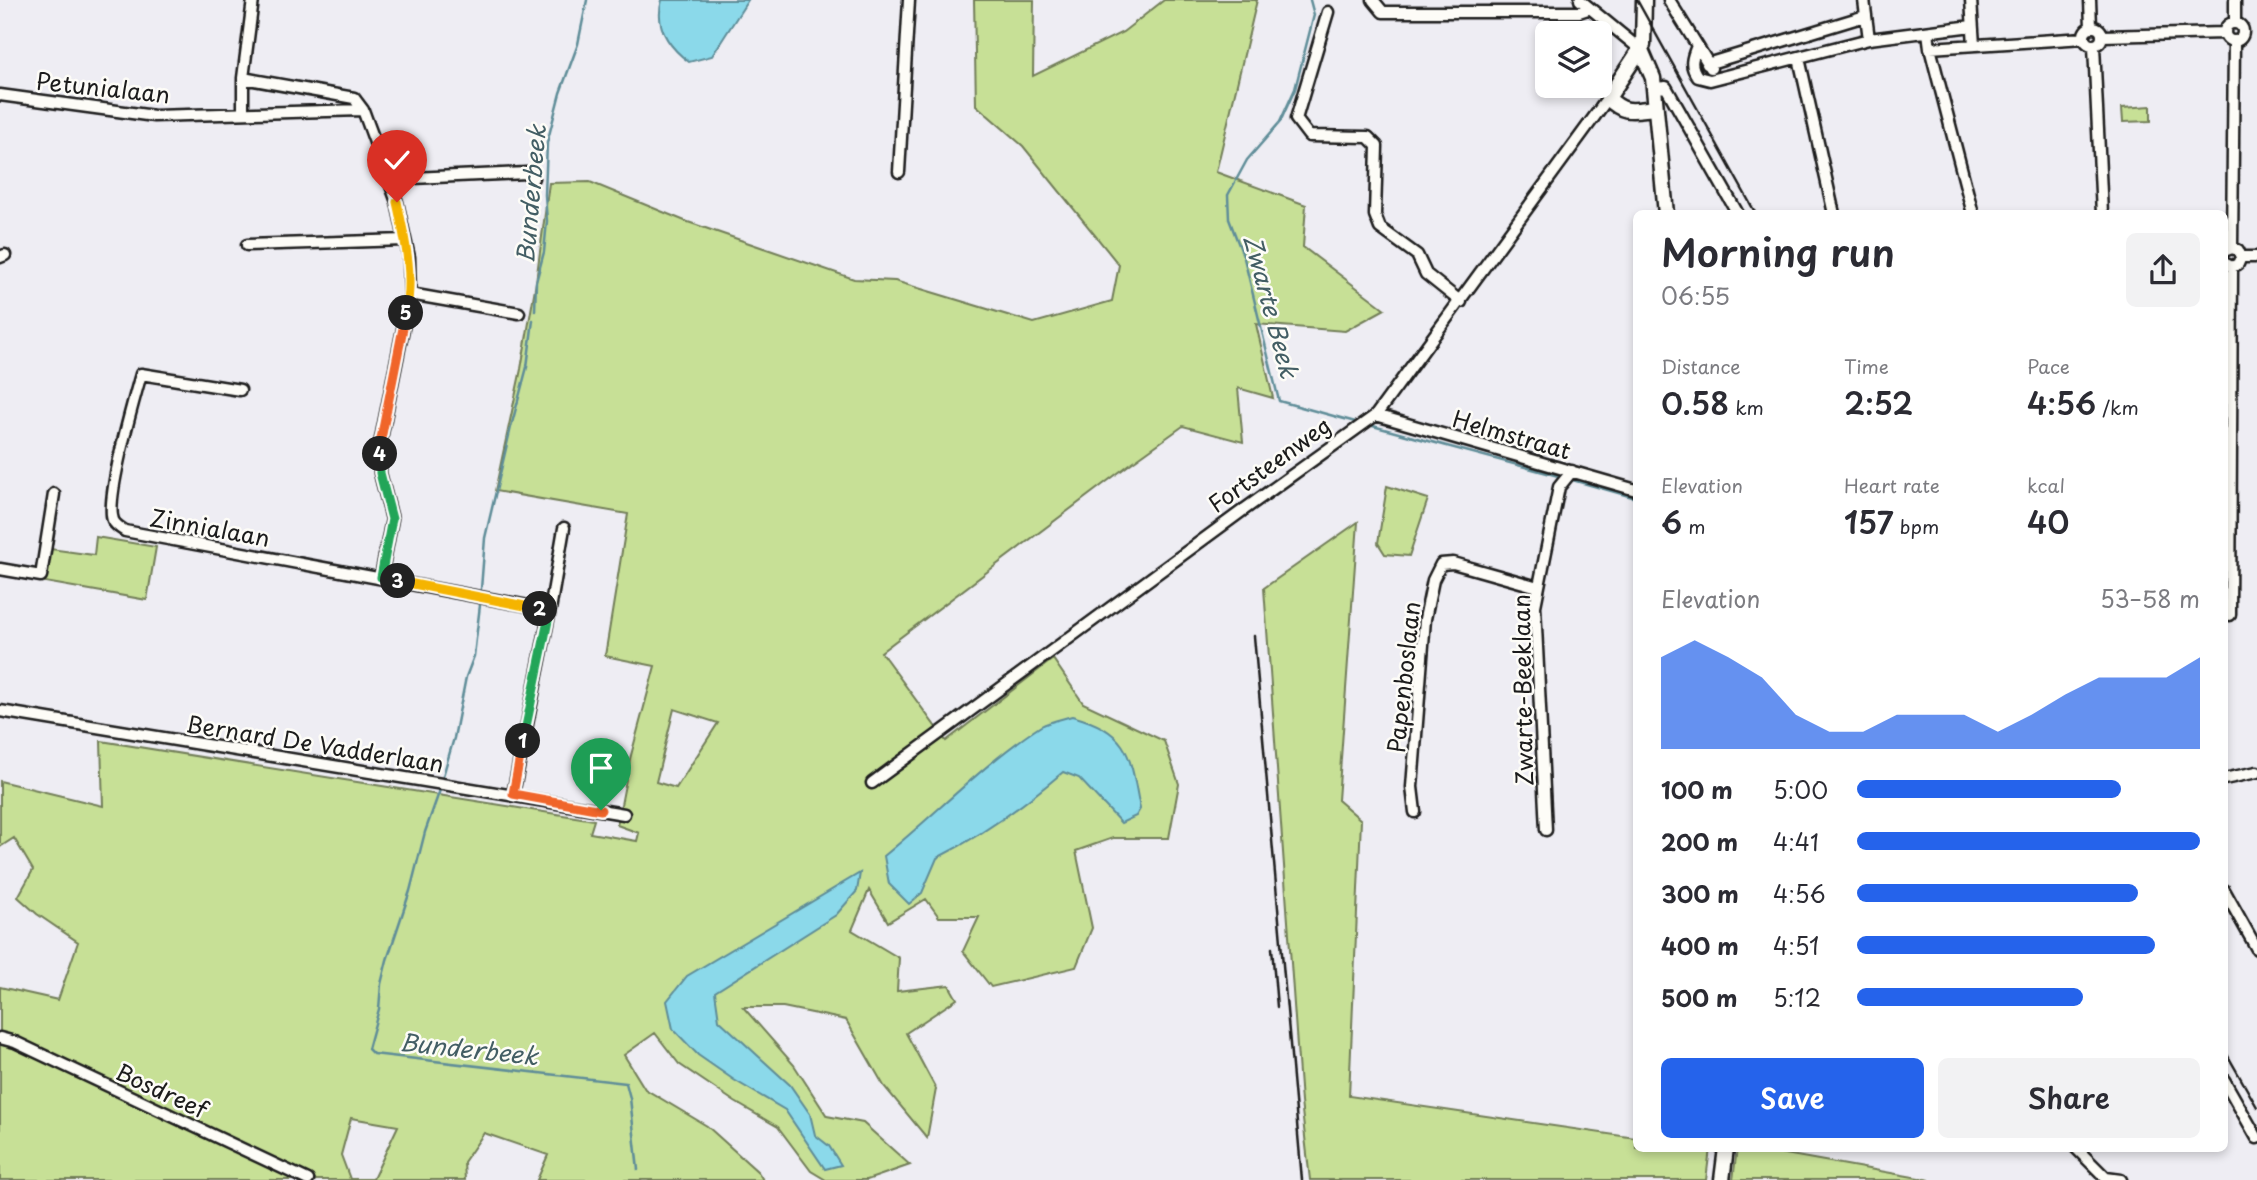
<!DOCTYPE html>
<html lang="en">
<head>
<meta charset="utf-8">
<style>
	body { margin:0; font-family:"Playpen Sans",sans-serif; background:#f2f2f3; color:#2b2b33; height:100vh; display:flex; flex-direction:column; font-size:26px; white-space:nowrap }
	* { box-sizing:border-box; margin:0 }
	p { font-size:23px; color:#7c7c81 }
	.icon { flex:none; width:38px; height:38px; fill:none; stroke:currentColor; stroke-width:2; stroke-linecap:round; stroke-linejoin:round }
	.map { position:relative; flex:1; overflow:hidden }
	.panel { position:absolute; left:1633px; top:210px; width:595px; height:942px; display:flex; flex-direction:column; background:#fff; border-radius:10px; box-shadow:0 4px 10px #0003 }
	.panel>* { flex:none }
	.tools { position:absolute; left:1535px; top:21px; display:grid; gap:14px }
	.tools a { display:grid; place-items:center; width:77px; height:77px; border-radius:10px; background:#fff; box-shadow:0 4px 10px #0003; font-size:35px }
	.pin { position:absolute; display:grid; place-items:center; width:60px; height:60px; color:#fff; margin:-72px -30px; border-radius:50% 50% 50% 0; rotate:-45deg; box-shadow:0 0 7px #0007 }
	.pin .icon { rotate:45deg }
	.km { position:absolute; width:35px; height:35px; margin:-18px; border-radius:50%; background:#222; color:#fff; font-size:19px; line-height:35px; text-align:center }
	.round { display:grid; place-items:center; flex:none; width:74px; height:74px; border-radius:10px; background:#f2f2f3 }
	.headline { display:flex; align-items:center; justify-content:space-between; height:119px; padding:0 28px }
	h1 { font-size:38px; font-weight:600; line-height:52px }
	.metrics { display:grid; grid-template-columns:repeat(3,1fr); gap:10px; height:119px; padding:7px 28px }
	.metrics div { display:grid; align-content:center }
	.metrics b { font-size:30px; font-weight:600 }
	.metrics small { font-size:19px; font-weight:400 }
	.metrics p { font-size:19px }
	.chart { height:196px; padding:14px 28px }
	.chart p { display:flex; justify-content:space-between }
	.chart svg { width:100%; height:126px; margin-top:7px; fill:#2563eb; opacity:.7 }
	.cta { display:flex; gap:14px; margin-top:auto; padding:14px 28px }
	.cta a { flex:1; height:80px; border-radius:10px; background:#2563eb; color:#fff; font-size:28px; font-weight:600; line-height:80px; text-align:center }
	.cta a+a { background:#f2f2f3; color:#2b2b33 }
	ul { padding:0 28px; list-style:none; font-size:23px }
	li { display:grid; grid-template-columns:112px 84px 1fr; align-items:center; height:52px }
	li i { height:18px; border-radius:9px; background:#2563eb }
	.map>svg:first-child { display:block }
	.green { fill:#c7e096; stroke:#727e59; stroke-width:2; fill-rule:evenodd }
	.water { fill:#8bd9ea; stroke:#5f8d98; stroke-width:2 }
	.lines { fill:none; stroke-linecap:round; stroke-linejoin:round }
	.stream { stroke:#5f8d98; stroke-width:2.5 }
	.street-casing { stroke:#1c1c1c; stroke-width:15 }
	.secondary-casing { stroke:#1c1c1c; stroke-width:19 }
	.street { stroke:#fdfcf7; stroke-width:10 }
	.secondary { stroke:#fdfcf7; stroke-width:14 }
	.rail { stroke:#1c1c1c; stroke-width:2.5 }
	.split-1-casing { stroke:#fff; stroke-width:14 }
	.split-2-casing { stroke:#fff; stroke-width:14 }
	.split-3-casing { stroke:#fff; stroke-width:14 }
	.split-4-casing { stroke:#fff; stroke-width:14 }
	.split-5-casing { stroke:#fff; stroke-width:14 }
	.split-6-casing { stroke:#fff; stroke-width:14 }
	.split-1 { stroke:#f0652b; stroke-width:9 }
	.split-2 { stroke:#22a559; stroke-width:9 }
	.split-3 { stroke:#f5b400; stroke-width:9 }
	.split-4 { stroke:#22a559; stroke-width:9 }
	.split-5 { stroke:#f0652b; stroke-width:9 }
	.split-6 { stroke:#f5b400; stroke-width:9 }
	.labels { text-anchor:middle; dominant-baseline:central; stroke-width:5; stroke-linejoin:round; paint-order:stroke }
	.street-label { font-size:23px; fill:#1c1c1c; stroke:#fdfcf7 }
	.water-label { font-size:24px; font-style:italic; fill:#435e64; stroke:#fdfcf7 }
</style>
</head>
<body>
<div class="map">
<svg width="2257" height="1180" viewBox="0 0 2257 1180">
	<rect width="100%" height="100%" fill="#eeedf3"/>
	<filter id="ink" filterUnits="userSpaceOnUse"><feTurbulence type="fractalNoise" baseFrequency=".0143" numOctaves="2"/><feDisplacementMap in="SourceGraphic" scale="14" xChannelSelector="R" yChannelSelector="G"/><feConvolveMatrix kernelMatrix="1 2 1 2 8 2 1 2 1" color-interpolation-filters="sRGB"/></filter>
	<g filter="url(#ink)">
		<path class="green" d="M 974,0 L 1034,0 L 1033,76 L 1123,32 L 1164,0 L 1257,0 L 1216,172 L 1306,205 L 1303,247 L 1385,309 L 1345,331 L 1256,324 L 1273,398 L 1238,388 L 1243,442 L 1183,426 L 1130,464 L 881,652 L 946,741 L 1053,659 L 1083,703 L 1164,741 L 1179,784 L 1169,838 L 1113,838 L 1076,851 L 1092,928 L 1076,967 L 991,987 L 963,951 L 979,917 L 939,917 L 926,899 L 888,922 L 869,890 L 852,930 L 899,958 L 897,991 L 949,985 L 957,999 L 906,1033 L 936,1089 L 927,1138 L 884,1086 L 846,1020 L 783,1007 L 743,1007 L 794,1065 L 827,1116 L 863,1123 L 910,1165 L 867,1180 L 826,1180 L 811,1171 L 778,1127 L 735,1102 L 679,1064 L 655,1033 L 624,1055 L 645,1089 L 707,1126 L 758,1172 L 763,1180 L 537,1180 L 548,1155 L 484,1133 L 464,1162 L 465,1180 L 0,1180 L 0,987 L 58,1000 L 78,942 L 37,914 L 18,897 L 33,870 L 14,838 L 0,847 L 0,781 L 103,806 L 101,741 L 594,820 L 590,833 L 637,841 L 639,833 L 617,825 L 630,759 L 655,666 L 605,656 L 628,514 L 495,491 L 521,369 L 536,282 L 549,183 L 590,182 L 685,221 L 854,279 L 895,281 L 1034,323 L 1112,301 L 1119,265 L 1023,146 L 976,105 ZM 674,709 L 718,723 L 676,788 L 656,782 ZM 351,1118 L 398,1126 L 373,1179 L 350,1179 L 341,1155 Z
			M 2151,106 L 2151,121 L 2123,122 L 2122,108 Z
			M 1387,486 L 1428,499 L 1409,556 L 1385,554 L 1378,543 Z
			M 1358,522 L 1338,800 L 1361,820 L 1349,1096 L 1636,1138 L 1636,1148 L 1710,1148 L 1706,1180 L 1310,1180 L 1301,1102 L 1264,588 Z
			M 96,537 L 156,547 L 147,600 L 45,582 L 51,549 L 94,555 Z
			M 1737,1148 L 1752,1148 L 1930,1180 L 1733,1180 Z"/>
		<path class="water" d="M 662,0 L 748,0 L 712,56 L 689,62 C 669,47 654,27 662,0 Z
			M 1072,716 C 1130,732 1130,755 1140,809 L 1136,816 L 1121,823 L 1079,778 L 1063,772 C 1023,806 983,835 937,858 L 922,893 L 909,904 L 889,884 L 884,856 C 936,814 984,763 1041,726 C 1050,721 1062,719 1072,716 Z
			M 860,873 L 857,891 L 836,915 L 715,992 L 719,1020 L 790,1085 L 810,1114 L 815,1135 L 829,1146 L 841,1165 L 825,1169 L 785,1110 L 734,1080 L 698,1055 L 673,1029 L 667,1001 L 687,976 Z"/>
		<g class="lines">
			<path class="stream" d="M 1310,0 L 1314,15 L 1295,89 L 1280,122 L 1247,160 L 1228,195 L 1229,219 L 1244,258 L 1279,401 L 1359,423
				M 535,311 L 536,282 L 544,252 L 547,221 L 545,195 L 547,143 L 560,93 L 578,44 L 587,0
				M 1369,425 L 1562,477
				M 1569,479 L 1636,498
				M 481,589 L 485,538 L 511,427 L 527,367 L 533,320
				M 443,776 L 454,738 L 466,677 L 474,656 L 480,605
				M 441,787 L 425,832 L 410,891 L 387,960 L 381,984 L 379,1009 L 368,1049 L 373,1054 L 626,1083 L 630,1098 L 638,1170"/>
			<g class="street-casing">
				<path id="street" d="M 1373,0 L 1383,12 L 1579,12 L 1588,9
					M 1580,0 L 1641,50
					M 1669,0 L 1711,68
					M 1971,0 L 1974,45
					M 2090,0 L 2091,27
					M 2235,0 L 2235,23
					M 1328,12 L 1296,119 L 1309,136 L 1368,137 L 1377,146 L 1375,215 L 1380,228 L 1417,255 L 1426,274 L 1461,302
					M2225 32a9 9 0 1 1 18 0a9 9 0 1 1-18 0Z
					M2084 36a9 9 0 1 1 18 0a9 9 0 1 1-18 0Z
					M 1928,32 L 1930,48 L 2084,38
					M 2102,36 L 2224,33
					M 1869,39 L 1972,26
					M 1697,46 C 1692,58 1689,66 1698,77 L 1710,80 L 1869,39 L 1864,0
					M 2094,46 L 2102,214
					M 1930,48 L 1973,214
					M 1799,58 L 1834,214
					M 1707,64 L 1865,16
					M 243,78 L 354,98 L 363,110 L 397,202 L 409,257 L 410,294 L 380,444 L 380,473 L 392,519 L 381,577
					M 1655,88 L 1666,87 L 1738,214
					M 0,95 L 154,116 L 363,110
					M 243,112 L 243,78 L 253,0
					M 899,172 L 909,0
					M 390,179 L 526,173 L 533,178
					M 247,245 L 405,240
					M 2232,248 L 2234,42
					M 2224,251 L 2232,248 L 2238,250 L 2241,257 L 2238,264 L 2232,267 L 2224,263
					M 0,257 L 5,255
					M 2241,257 L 2257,257
					M 410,294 L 519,313
					M 240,390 L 141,374 C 134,399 105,499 113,520 C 115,525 120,528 125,531 L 550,610
					M 1376,415 L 1636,490
					M 0,569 L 41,576 L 54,494
					M 2230,615 L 2232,267
					M 0,711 L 624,814
					M 2224,779 L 2257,772
					M 872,783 L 1242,511 L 1376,415 L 1608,98
					M 513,794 L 550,610 L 564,528
					M 1415,812 L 1412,787 L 1425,619 L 1433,580 L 1441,564 L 1453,563 L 1538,587
					M 1546,830 L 1535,606 L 1559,487 L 1572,471
					M 2224,890 L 2257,949
					M 0,1038 L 15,1042 L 308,1180
					M 2224,1080 L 2257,1138
					M 2076,1148 L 2106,1178 L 2121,1180"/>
			</g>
			<g class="secondary-casing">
				<path id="secondary" d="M 1644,0 L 1643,45 L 1608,98 C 1625,115 1633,110 1655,108
					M 1641,50 L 1653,78 L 1666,214
					M 1722,1180 L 1726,1148"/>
			</g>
			<use href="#street" class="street"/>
			<use href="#secondary" class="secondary"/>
			<path class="rail" d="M 1637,0 L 1756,214
				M 1254,636 L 1302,1180
				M 1272,948 L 1277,1007
				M 2224,1049 L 2257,1107"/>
		</g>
	</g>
	<g class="lines" filter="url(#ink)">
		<g class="split-1-casing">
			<path id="split-1" d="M 523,741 L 513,794 L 601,810"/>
		</g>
		<g class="split-2-casing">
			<path id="split-2" d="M 523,741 L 550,611 L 540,609"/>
		</g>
		<g class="split-3-casing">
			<path id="split-3" d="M 398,581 L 540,609"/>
		</g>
		<g class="split-4-casing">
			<path id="split-4" d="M 380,454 L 380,473 L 392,519 L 381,577 L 398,581"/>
		</g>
		<g class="split-5-casing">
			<path id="split-5" d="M 380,454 L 380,444 L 406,313"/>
		</g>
		<g class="split-6-casing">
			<path id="split-6" d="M 397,202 C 405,240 414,275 406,313"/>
		</g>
		<use href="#split-1" class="split-1"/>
		<use href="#split-2" class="split-2"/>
		<use href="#split-3" class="split-3"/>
		<use href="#split-4" class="split-4"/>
		<use href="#split-5" class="split-5"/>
		<use href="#split-6" class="split-6"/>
	</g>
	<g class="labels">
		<g class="street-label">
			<text transform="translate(103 87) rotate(6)">Petunialaan</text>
			<text transform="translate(1512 434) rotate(16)">Helmstraat</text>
			<text transform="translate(1269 464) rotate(-36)">Fortsteenweg</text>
			<text transform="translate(210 527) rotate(10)">Zinnialaan</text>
			<text transform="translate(1403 677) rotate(-84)">Papenboslaan</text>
			<text transform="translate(1522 690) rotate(-91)">Zwarte-Beeklaan</text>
			<text transform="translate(315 743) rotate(9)">Bernard De Vadderlaan</text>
			<text transform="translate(162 1090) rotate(25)">Bosdreef</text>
		</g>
		<g class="water-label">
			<text transform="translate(530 194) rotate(-85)">Bunderbeek</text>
			<text transform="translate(1272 306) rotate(75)">Zwarte Beek</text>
			<text transform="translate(469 1048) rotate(6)">Bunderbeek</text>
		</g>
	</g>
</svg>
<div class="tools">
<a><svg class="icon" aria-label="layers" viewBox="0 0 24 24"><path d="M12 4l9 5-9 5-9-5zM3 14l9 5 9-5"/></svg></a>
</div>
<div class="pin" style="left:601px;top:810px;background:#1e9e55"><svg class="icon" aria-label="arrive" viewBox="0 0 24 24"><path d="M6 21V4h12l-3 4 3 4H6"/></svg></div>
<div class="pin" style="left:397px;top:202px;background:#d93025"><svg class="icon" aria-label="check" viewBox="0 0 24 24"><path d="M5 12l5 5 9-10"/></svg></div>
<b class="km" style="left:523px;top:741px">1</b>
<b class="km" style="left:540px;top:609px">2</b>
<b class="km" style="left:398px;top:581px">3</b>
<b class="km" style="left:380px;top:454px">4</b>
<b class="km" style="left:406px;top:313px">5</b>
<section class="panel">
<div class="headline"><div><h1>Morning run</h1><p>06:55</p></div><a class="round"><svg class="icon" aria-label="share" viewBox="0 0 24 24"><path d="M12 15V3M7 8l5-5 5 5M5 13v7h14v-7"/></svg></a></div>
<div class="metrics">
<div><p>Distance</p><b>0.58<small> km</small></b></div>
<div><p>Time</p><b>2:52</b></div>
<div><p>Pace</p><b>4:56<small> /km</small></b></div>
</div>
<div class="metrics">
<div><p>Elevation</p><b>6<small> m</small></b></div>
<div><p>Heart rate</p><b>157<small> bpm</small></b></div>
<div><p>kcal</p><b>40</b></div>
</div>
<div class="chart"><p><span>Elevation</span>53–58 m</p>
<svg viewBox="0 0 160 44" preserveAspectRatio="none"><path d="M0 44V12L10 6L20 12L30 19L40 32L50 38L60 38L70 32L80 32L90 32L100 38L110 32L120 25L130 19L140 19L150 19L160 12V44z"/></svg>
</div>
<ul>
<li><b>100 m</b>5:00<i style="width:77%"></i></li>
<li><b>200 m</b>4:41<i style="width:100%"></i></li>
<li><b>300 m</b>4:56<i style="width:82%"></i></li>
<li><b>400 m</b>4:51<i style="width:87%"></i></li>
<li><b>500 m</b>5:12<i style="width:66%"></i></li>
</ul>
<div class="cta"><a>Save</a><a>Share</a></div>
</section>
</div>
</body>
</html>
